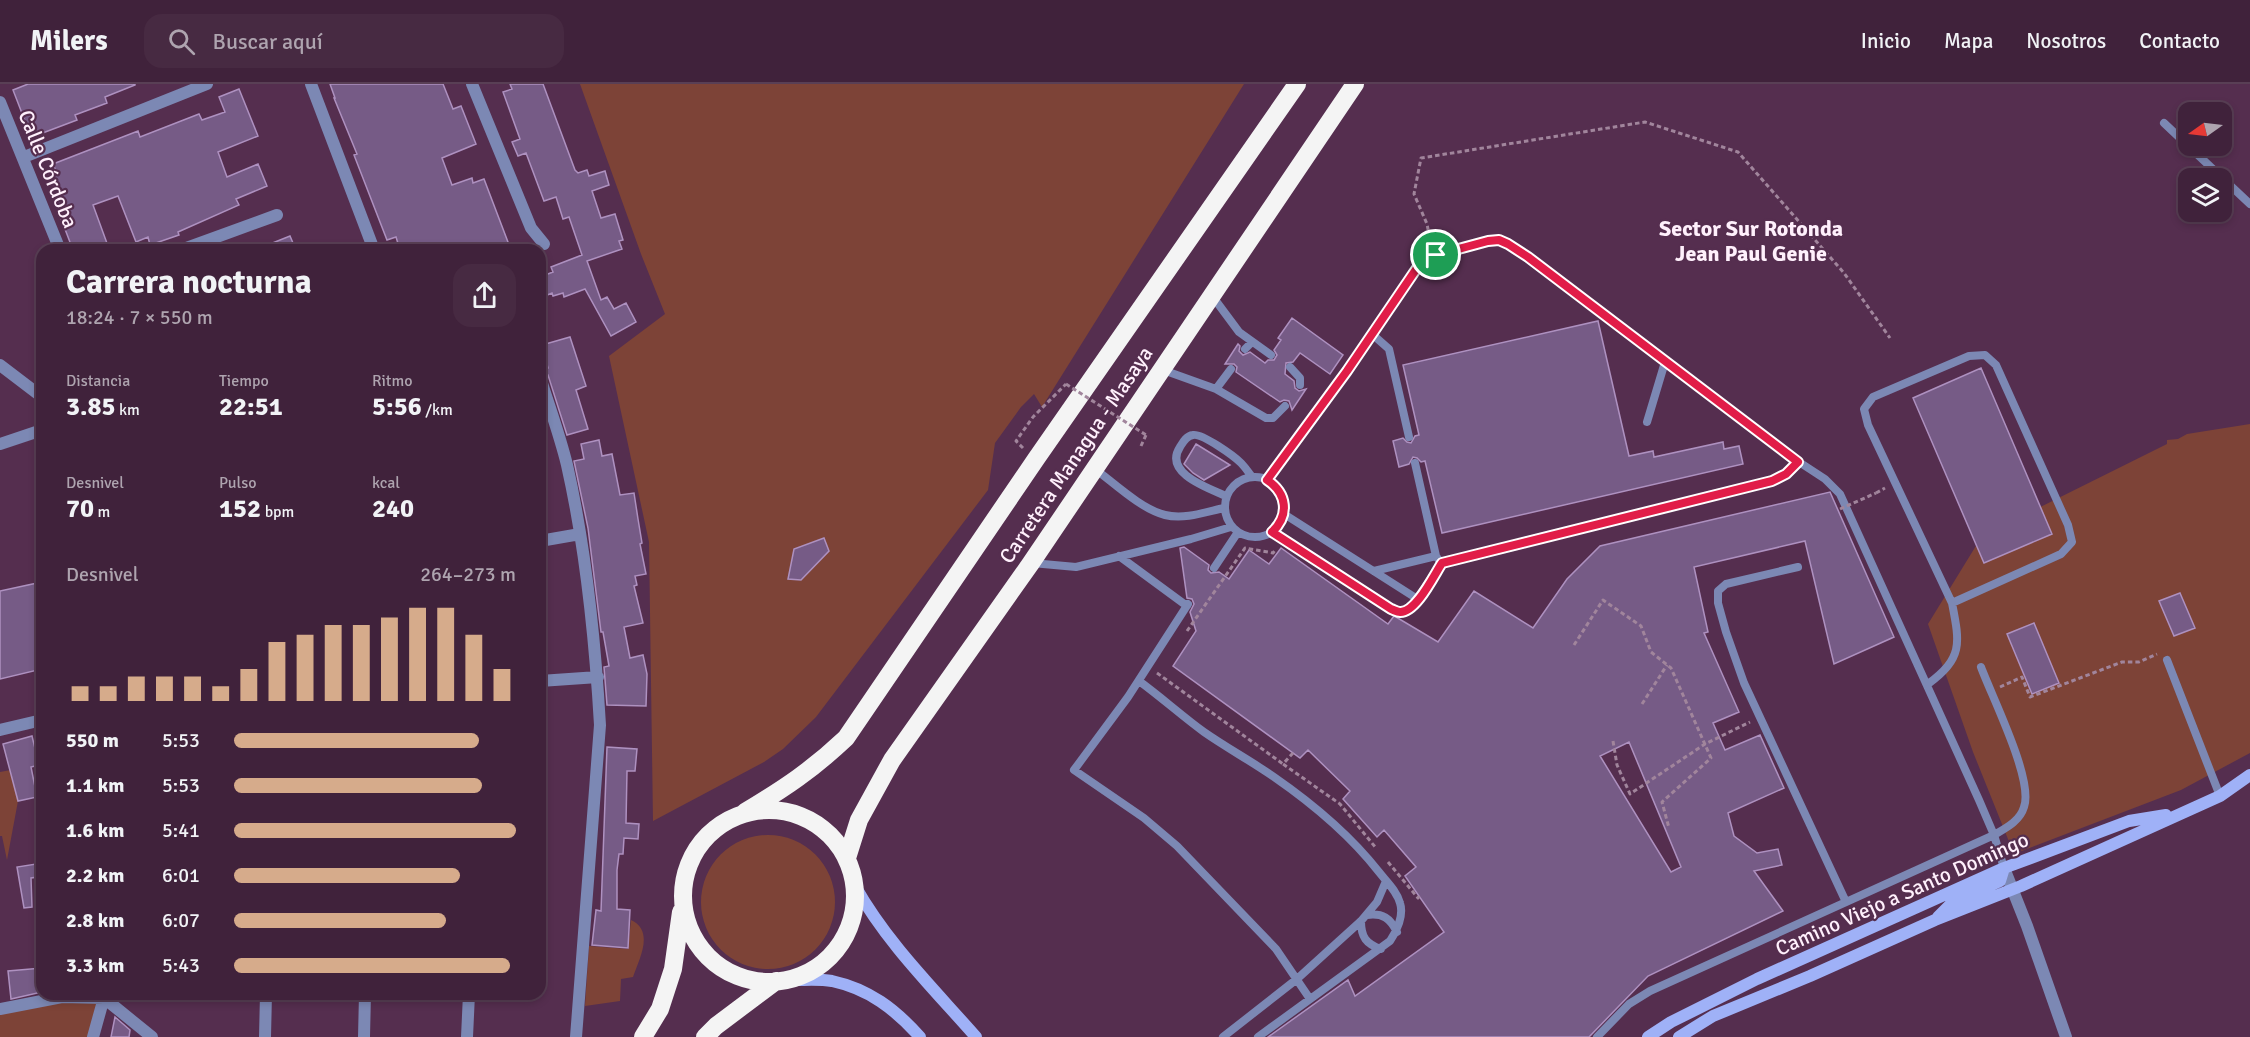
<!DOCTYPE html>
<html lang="es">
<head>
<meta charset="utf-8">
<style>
	body { margin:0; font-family:Signika,sans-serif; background:#472a42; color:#f1f3f6; height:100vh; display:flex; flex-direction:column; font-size:22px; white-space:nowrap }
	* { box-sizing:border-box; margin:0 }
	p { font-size:20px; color:#aea4af }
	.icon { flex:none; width:33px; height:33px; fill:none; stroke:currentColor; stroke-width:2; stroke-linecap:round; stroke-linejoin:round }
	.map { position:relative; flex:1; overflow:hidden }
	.drawer { position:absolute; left:36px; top:160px; width:510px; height:756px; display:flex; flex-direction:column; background:#40223b; border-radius:18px; box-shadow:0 3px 9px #0003,0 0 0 2px #593f55 }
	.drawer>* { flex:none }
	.needle { width:39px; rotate:256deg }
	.buttons { position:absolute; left:2178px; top:18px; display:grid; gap:12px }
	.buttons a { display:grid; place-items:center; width:54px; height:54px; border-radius:12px; background:#40223b; box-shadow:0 3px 9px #0003,0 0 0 2px #593f55; font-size:30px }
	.pin { position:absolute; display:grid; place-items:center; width:51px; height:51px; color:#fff; margin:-26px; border:3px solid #fff; border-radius:50%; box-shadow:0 2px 6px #0007 }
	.round { display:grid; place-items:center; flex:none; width:63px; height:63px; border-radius:18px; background:#472a42 }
	.summary { display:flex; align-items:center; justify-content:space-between; height:102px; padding:0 30px }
	h1 { font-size:33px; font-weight:700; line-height:45px }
	.stats { display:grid; grid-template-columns:repeat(3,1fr); gap:9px; height:102px; padding:6px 30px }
	.stats div { display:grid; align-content:center }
	.stats b { font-size:26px; font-weight:700 }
	.stats small { font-size:16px; font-weight:400 }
	.stats p { font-size:16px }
	.chart { height:168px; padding:12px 30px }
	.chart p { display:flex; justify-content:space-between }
	.chart svg { width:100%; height:108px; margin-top:6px; stroke:#d6ab8b; stroke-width:6 }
	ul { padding:0 30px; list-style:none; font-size:20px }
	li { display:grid; grid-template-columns:96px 72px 1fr; align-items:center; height:45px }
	li i { height:15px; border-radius:8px; background:#d6ab8b }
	header { display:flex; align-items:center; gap:36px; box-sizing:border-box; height:84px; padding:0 30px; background:#40223b; border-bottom:2px solid #593f55 }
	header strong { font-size:28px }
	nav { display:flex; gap:33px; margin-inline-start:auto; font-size:21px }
	.search { width:420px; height:54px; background:#472a42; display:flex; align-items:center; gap:15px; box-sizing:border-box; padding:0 21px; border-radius:18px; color:#aea4af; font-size:22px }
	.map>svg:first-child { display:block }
	.green { fill:#7d4337 }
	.building { fill:#765b86; stroke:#ae91c0; stroke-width:1.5; fill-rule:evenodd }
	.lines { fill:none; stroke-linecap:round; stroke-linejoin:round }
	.path { stroke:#a1859c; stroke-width:3; stroke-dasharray:4.5 3; stroke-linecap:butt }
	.lane { stroke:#7c88b4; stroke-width:8 }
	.street { stroke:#7c88b4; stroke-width:12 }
	.secondary { stroke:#9fb1f7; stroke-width:12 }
	.highway { stroke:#f4f4f4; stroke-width:18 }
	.path-bridge { stroke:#a1859c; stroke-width:3; stroke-dasharray:4.5 3; stroke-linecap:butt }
	.route-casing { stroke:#fff; stroke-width:12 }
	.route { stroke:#e11d48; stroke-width:8 }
	.labels { text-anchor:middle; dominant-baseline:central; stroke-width:4.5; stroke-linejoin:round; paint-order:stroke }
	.street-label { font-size:21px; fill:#fff0fc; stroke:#552e4f }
	.neighbourhood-label { font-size:22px; font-weight:bold; fill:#fff0fc; stroke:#552e4f }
</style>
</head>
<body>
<header>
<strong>Milers</strong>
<div class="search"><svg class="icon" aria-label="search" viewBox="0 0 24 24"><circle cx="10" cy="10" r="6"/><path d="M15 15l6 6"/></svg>Buscar aquí</div>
<nav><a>Inicio</a><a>Mapa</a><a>Nosotros</a><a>Contacto</a></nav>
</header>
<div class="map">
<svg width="2250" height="953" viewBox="0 0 2250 953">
	<rect width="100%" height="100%" fill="#552e4f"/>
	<path class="green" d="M 580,0 L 1244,0 L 1042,323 L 1034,310 L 1021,323 L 995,359 L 988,406 L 816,633 L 783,665 L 764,678 L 653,737 L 649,458 L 609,272 L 665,230 L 641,170 Z
		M 2250,340 L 2250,669 L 2181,706 L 2014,770 L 1973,668 L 1928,540 L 1982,452 L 2167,360 L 2167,356 L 2178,355 L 2187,350 Z
		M 14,656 L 18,717 L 7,776 L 2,752 L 0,752 L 0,688 L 16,685 Z
		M701 818a67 67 0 1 1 134 0a67 67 0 1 1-134 0Z
		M 631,836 C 655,847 639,875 633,893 L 621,895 L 620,917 L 585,922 L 589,862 L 628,865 Z
		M 62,914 L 108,918 L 96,953 L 0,953 L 0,926 Z"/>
	<path class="building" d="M 28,0 L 135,0 L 135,1 L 105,13 L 107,19 L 75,31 L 77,36 L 40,50 L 39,47 L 30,50 L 13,6 Z
		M 330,0 L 443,0 L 453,25 L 461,22 L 476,60 L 442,74 L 452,101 L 472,94 L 473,99 L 484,95 L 511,166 L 400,166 L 396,153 L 387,156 L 354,71 L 357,70 L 334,14 L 335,14 Z
		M 510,0 L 543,0 L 575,86 L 578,89 L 587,86 L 589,92 L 605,87 L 609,101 L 592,107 L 601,134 L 615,130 L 623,156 L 619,157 L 622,165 L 587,177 L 601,216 L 607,213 L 614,225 L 626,219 L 636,238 L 611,252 L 585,205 L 564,213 L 563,209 L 553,212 L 552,209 L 545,212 L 543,207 L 540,208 L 540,193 L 553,188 L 551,183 L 582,171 L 569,133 L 563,135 L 556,113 L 544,117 L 526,69 L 518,72 L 512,58 L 520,55 L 503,8 L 512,5 Z
		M 239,5 L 258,52 L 218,68 L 227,93 L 258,80 L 267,102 L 236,115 L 239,121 L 178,148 L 179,151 L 150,161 L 148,153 L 136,158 L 118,112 L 93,121 L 108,162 L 102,164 L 103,166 L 73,166 L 55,119 L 59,118 L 48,90 L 56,87 L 53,80 L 138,47 L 140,53 L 199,30 L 202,36 L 225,28 L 219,13 Z
		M 290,152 L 296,166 L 255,166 Z
		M 1292,234 L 1343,271 L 1330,290 L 1300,269 L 1293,278 L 1286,279 L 1285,290 L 1294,297 L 1295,304 L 1299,307 L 1306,305 L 1292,326 L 1289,317 L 1284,316 L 1280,318 L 1236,288 L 1237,283 L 1234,280 L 1225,280 L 1238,260 L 1240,262 L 1239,267 L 1243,271 L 1250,268 L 1265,279 L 1268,276 L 1274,276 L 1277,271 L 1274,266 L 1281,256 L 1278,254 Z
		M 1598,237 L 1629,372 L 1653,367 L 1654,373 L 1723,358 L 1724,365 L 1739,362 L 1743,380 L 1442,449 L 1425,377 L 1421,378 L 1417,374 L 1413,373 L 1409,380 L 1399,383 L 1393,357 L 1403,354 L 1407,358 L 1411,359 L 1415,352 L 1419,351 L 1403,281 Z
		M 570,253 L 586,302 L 576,306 L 588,345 L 567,351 L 548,291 L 544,285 L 548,284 L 542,261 Z
		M 1981,284 L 2052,450 L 1984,479 L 1913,314 Z
		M 599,356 L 602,372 L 612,370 L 620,411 L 634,409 L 638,435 L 642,459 L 640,460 L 646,490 L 635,492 L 637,501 L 634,502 L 643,539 L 624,543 L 630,574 L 643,571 L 647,590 L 646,622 L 607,621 L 604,583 L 609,582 L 603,548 L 601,548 L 588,444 L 574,377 L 584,375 L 581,360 Z
		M 1196,360 L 1230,381 L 1204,396 L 1193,389 L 1184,380 Z
		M 1830,408 L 1894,553 L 1834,580 L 1805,457 L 1694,483 L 1708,548 L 1704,549 L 1739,628 L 1713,639 L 1725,666 L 1760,651 L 1784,704 L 1728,729 L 1734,752 L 1757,769 L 1778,765 L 1782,781 L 1754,787 L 1783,827 L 1648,892 L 1589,953 L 1268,953 L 1348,896 L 1355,912 L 1444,848 L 1405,792 L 1416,783 L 1384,746 L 1377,753 L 1343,715 L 1350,707 L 1308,666 L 1300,674 L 1173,582 L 1196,547 L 1190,528 L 1194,520 L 1192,515 L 1187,514 L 1180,464 L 1184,463 L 1209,481 L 1208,486 L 1211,489 L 1219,488 L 1229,495 L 1249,466 L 1269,480 L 1281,464 L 1388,540 L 1394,532 L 1396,533 L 1438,558 L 1474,507 L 1533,544 L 1567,495 L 1600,462 ZM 1629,658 L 1681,783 L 1671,788 L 1600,672 Z
		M 824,454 L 829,467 L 801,496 L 788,495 L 794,465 Z
		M 42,498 L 42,585 L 0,595 L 0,507 Z
		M 2180,509 L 2195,544 L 2174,552 L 2159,517 Z
		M 2034,539 L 2059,599 L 2032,610 L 2007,550 Z
		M 32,652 L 39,681 L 31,683 L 37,713 L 18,717 L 3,660 Z
		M 607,663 L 637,665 L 635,687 L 627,687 L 626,739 L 639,740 L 638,755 L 624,754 L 623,770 L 619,770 L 617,786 L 617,825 L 630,826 L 628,864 L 592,861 L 596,826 L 601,827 Z
		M 36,780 L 38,793 L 31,794 L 32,823 L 24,824 L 17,783 Z
		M 42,884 L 42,908 L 11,915 L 8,887 Z
		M 115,933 L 130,946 L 129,953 L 111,953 Z"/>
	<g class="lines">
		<path class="path" d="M 1431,161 L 1427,140 L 1414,110 L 1421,74 L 1645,38 L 1738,68 L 1844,189 L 1890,254
			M 1141,362 L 1146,351
			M 1023,364 L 1016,357 L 1033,333 L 1066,300
			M 1876,409 L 1885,404
			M 1187,547 L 1245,464 L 1273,469 L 1276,465
			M 1574,561 L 1603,516 L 1641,542 L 1651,568 L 1671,584 L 1711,674 L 1662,718 L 1669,744
			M 1157,589 L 1283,680
			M 2000,603 L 2022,593 L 2030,613 L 2122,578 L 2139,578 L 2157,570
			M 1642,620 L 1667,581
			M 1613,657 L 1617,681 L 1630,710 L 1705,660 L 1750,638
			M 1293,669 L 1283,680 L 1340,720 L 1376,764
			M 1388,778 L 1418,814 L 1419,812"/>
		<path class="lane" d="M 2164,39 L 2250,120
			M 1213,213 L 1239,248 L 1271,271
			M 1372,250 L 1389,265 L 1409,353
			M 1245,265 L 1252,258
			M 1290,283 L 1300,294 L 1300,301
			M 1163,286 L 1216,305 L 1266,334 L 1273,334 L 1285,322
			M 1216,305 L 1231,285
			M 1647,338 L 1665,278
			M 1415,379 L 1436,472 L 1441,479 L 1772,397 L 1786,390 L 1799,378
			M 1095,385 C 1114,399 1141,425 1165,431 C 1184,436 1206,428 1224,424
			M1225 423a30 30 0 1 1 60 0a30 30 0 1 1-60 0Z
			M 1267,396 L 1347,287 L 1417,184 L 1427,174 L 1471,161 L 1499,156 L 1508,160 L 1799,378 L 1825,395 L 1840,410 L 1979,716 L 1994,751 L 2004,784
			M 1226,412 C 1208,404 1163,389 1180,363 C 1183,358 1186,352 1193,351 C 1202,349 1234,372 1241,379 C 1245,383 1249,389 1252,393
			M 1284,430 L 1419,516
			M 1272,448 L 1391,525 L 1401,528 L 1411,525 L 1441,479
			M 1119,472 L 1187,522
			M 1032,479 L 1076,483 L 1191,455 L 1231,443
			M 1798,483 L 1726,500 L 1718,507 L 1718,519 L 1726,548 L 1744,599 L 1846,818
			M 1214,484 L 1238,448
			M 1374,487 L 1436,472
			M 1188,520 L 1128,613 L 1074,686 L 1144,734 L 1177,762 L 1276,865 L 1310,915
			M 2167,576 L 2220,712
			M 1139,597 C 1161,613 1182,632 1204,648 C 1227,664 1251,677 1274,693 C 1313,720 1350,751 1379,788 C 1386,797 1397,807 1400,819 C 1404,831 1397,847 1390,857 L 1258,953
			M 1928,600 C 1963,574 1960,560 1952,519 L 1868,341 L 1864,325 L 1873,313 L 1969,272 L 1985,271 L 1996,281 L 2068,441 L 2072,458 L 2061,470 L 1952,519
			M 1367,831 C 1383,829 1390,834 1397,848
			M 1361,837 C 1361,853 1366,860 1381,865
			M 1223,953 L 1297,895 L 1361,837 L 1377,818 L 1386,797
			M 1597,953 L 1629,920 L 1650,907 L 1994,751 C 2006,744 2020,737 2024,723 C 2034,696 1992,613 1981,583"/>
		<path class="street" d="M 311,0 L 374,166
			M 472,0 L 531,144 L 544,160
			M 0,18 L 60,166
			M 24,73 L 207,0
			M 181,166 L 277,131
			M 0,281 L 42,313
			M 540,293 C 549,322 560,352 567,381 C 586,465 595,555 600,641 L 576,953
			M 0,360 L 42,346
			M 540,457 L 580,450
			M 540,597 L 598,593
			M 0,646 L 42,636
			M 2004,784 L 2027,842 L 2066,953
			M 0,925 L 62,913 L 104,914 L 152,953
			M 93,953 L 105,910
			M 265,953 L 266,910
			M 364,953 L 365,910
			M 467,953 L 469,910"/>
		<path class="secondary" d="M 855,802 C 887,859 933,904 976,953
			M 1938,833 L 1953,818 L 2000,797 L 2004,784
			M 795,896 C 807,896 820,895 832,897 C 869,905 895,925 920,953
			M 1648,953 L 1671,938 L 1757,895 L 2004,784 L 2129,737 L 2166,731
			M 1679,953 L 1713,932 L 1810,892 L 1935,836 L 2021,802 L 2220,712 L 2250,691"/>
		<path class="highway" d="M683 812a86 86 0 1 1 172 0a86 86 0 1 1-172 0Z
			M 745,728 C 785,704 812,686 846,654 L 1036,375 L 1297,0
			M 847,774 L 859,736 L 892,676 L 1031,479 L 1355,0
			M 643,953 L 660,925 L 673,885 L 681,828
			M 705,953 L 716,942 L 776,897"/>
		<path class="path-bridge" d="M 1066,300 L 1146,351
			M 1840,425 L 1876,409"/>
	</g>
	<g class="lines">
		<g class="route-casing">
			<path id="route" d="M 1499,156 L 1508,160 L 1528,173 L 1798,378 L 1786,390 L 1772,397 L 1442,479 C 1434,491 1416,529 1400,528 C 1397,528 1394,526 1391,525 L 1272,448 C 1290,431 1287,409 1267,396 L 1347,287 L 1417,184 L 1428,174 L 1436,171 L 1488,157 Z"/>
		</g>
		<use href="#route" class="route"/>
	</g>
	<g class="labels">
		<g class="street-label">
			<text transform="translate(48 85) rotate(68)">Calle Córdoba</text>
			<text transform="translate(1076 371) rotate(-56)">Carretera Managua - Masaya</text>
			<text transform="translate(1902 810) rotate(-24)">Camino Viejo a Santo Domingo</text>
		</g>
		<g class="neighbourhood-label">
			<text x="1751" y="144">Sector Sur Rotonda<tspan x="1751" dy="25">Jean Paul Genie</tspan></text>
		</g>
	</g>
</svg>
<div class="buttons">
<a><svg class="needle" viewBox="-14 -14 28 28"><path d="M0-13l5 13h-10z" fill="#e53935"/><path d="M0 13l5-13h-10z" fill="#aea4af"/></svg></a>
<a><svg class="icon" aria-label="layers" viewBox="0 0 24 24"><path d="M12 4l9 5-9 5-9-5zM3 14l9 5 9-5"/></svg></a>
</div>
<div class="pin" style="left:1436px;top:171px;background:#1e9e55"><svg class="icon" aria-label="arrive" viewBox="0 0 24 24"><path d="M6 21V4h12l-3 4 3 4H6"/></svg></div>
<section class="drawer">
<div class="summary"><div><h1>Carrera nocturna</h1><p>18:24 · 7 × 550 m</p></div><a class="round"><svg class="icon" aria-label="share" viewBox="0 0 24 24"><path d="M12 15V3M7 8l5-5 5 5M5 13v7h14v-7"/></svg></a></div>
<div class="stats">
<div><p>Distancia</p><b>3.85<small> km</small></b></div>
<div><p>Tiempo</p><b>22:51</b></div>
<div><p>Ritmo</p><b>5:56<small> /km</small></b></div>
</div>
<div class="stats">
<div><p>Desnivel</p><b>70<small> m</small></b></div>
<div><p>Pulso</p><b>152<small> bpm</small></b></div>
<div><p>kcal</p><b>240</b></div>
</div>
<div class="chart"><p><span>Desnivel</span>264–273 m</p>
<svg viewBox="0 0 160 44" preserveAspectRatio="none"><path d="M5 44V38M15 44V38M25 44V34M35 44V34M45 44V34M55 44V38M65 44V31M75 44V20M85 44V17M95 44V13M105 44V13M115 44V10M125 44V6M135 44V6M145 44V17M155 44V31"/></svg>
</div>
<ul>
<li><b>550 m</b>5:53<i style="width:87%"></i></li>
<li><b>1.1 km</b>5:53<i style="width:88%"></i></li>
<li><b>1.6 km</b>5:41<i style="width:100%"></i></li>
<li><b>2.2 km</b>6:01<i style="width:80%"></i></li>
<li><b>2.8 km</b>6:07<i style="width:75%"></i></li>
<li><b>3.3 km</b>5:43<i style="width:98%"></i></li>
</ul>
</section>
</div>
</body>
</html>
